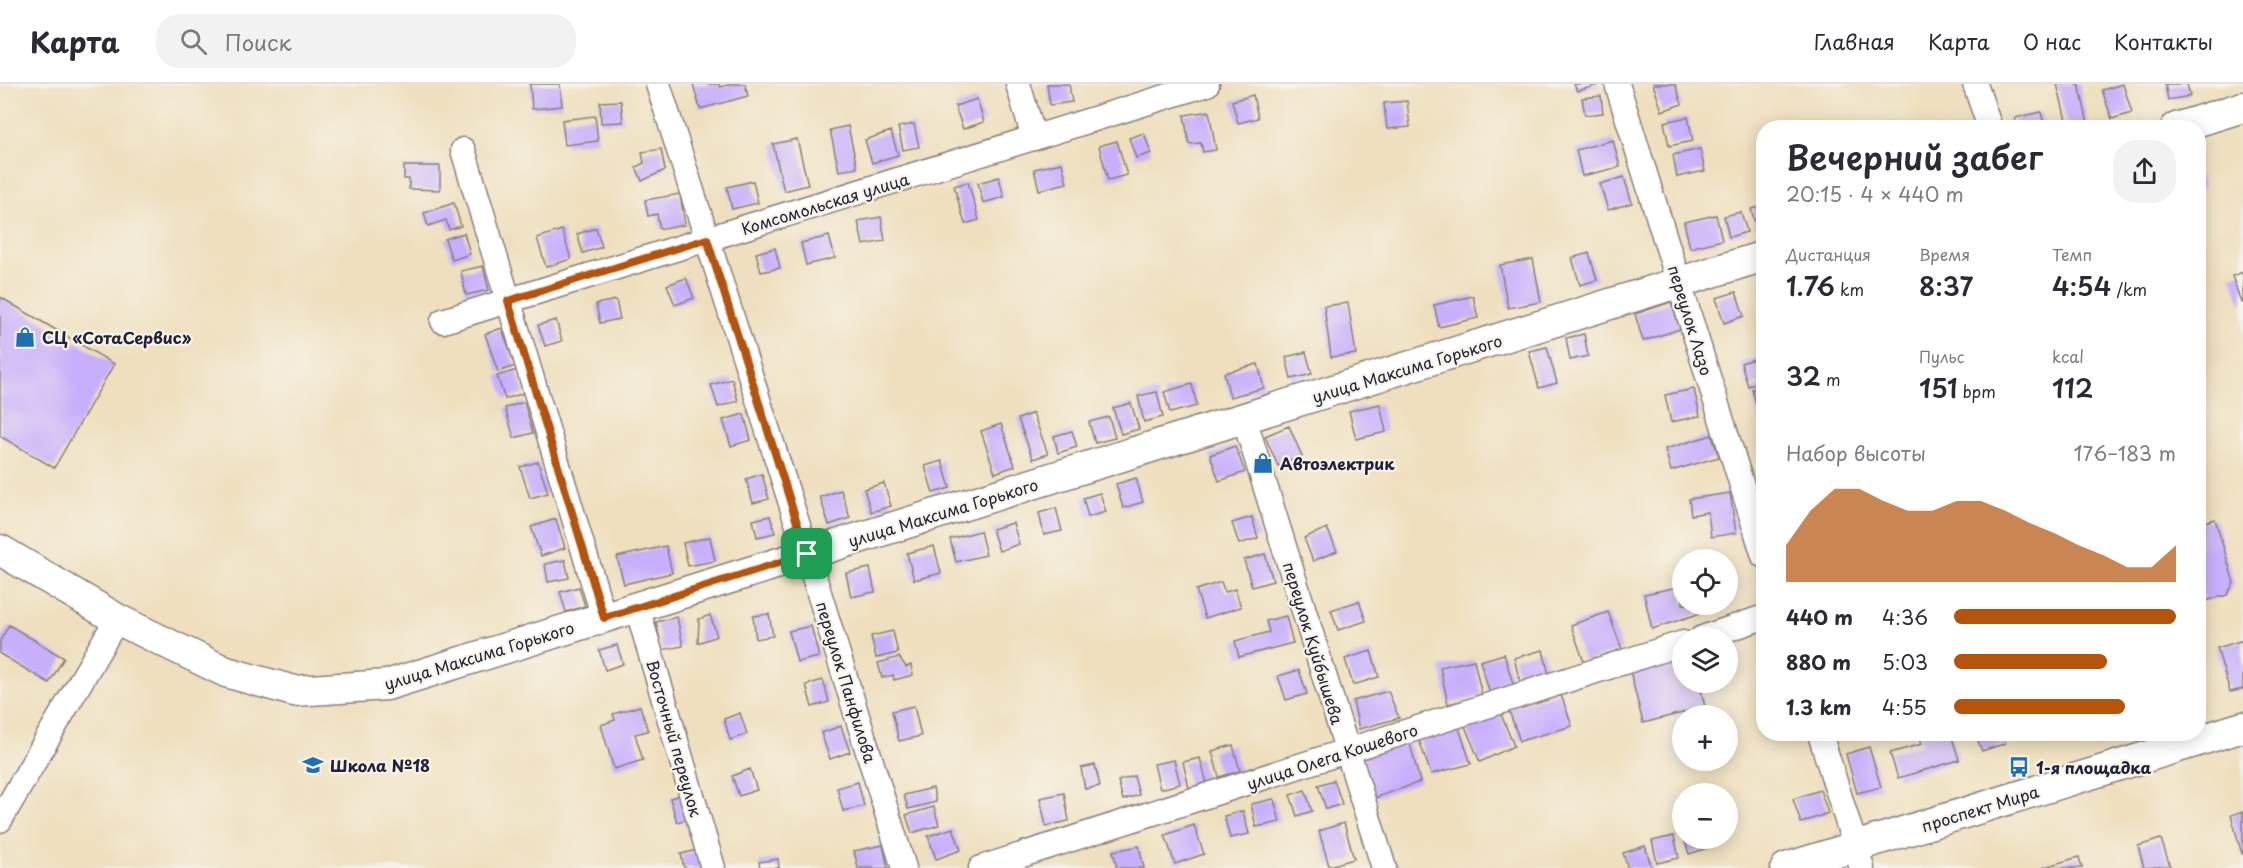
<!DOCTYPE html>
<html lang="ru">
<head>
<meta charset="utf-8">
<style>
	body { margin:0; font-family:"Playpen Sans",sans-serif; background:#f2f2f3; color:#2b2b33; height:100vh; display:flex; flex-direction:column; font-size:22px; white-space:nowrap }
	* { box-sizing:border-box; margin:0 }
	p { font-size:20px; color:#7c7c81 }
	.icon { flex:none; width:33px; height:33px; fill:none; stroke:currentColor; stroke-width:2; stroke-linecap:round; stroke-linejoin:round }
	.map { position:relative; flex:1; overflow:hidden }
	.details { position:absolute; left:1756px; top:36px; width:450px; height:621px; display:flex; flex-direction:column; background:#fff; border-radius:24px; box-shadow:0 3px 15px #0003 }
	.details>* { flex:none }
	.tools { position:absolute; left:1672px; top:465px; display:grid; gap:12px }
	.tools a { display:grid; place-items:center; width:66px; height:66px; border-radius:50%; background:#fff; box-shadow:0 3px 15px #0003; font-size:30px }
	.pin { position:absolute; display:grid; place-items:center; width:51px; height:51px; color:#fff; margin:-26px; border-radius:12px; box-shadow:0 3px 9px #0006 }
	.round { display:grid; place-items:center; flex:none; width:63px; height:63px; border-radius:24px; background:#f2f2f3 }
	.headline { display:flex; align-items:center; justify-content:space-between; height:102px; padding:0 30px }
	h1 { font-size:33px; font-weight:600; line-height:45px }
	.stats { display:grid; grid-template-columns:repeat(3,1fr); gap:9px; height:102px; padding:6px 30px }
	.stats div { display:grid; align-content:center }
	.stats b { font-size:26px; font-weight:600 }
	.stats small { font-size:16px; font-weight:400 }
	.stats p { font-size:16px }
	.chart { height:168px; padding:12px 30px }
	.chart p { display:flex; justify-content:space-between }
	.chart svg { width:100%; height:108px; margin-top:6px; fill:#b45309; opacity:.7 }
	ul { padding:0 30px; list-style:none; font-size:20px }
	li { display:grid; grid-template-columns:96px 72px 1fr; align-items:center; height:45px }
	li i { height:15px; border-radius:8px; background:#b45309 }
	header { display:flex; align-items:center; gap:36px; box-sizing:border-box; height:84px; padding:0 30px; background:#fff; border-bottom:2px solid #e1e1e2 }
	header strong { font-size:28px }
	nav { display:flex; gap:33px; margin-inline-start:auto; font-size:21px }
	.search { width:420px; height:54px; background:#f2f2f3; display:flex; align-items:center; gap:15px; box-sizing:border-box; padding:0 21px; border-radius:24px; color:#7c7c81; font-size:22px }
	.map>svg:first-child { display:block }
	.building { fill:#c7affc }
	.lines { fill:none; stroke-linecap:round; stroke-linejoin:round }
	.minor-casing { stroke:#88807c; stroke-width:27 }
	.major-casing { stroke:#88807c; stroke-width:33 }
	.minor { stroke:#fff; stroke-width:24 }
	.major { stroke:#fff; stroke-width:30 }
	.route-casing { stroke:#fff; stroke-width:12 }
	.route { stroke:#b45309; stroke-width:8 }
	.labels { text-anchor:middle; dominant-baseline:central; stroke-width:4.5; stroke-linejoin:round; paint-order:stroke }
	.street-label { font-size:16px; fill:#22223b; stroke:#f7f3e8 }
	.poi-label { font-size:16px; font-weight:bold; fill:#22223b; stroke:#f7f3e8; text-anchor:start }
</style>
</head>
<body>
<header>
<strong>Карта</strong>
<div class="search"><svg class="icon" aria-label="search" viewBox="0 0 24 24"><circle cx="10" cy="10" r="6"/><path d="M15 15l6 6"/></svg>Поиск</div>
<nav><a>Главная</a><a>Карта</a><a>О нас</a><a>Контакты</a></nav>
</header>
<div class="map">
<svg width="2243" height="784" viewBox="0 0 2243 784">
	<rect width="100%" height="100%" fill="#f7f3e8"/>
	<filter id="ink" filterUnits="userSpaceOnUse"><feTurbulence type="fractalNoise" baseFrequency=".0167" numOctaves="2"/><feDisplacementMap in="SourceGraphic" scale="12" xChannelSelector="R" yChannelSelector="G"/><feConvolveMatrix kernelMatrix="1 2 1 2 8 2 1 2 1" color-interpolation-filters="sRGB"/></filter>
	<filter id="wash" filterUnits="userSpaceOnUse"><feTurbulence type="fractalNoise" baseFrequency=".008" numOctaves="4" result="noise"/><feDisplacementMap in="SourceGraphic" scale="24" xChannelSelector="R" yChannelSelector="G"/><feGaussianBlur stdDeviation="1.35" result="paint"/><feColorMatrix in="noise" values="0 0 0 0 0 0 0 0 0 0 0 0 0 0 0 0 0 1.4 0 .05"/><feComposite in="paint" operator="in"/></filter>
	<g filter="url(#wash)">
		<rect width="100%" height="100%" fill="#efdfbe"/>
		<g id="blocks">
			<path class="building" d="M 530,0 L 560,0 L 562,22 L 532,25 Z
				M 693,0 L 719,0 L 720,3 L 732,0 L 745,0 L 748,12 L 700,25 Z
				M 1047,0 L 1069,0 L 1072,18 L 1050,21 Z
				M 1574,0 L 1599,0 L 1599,1 L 1577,7 Z
				M 1653,0 L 1675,0 L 1682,20 L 1662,27 Z
				M 2057,0 L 2079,0 L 2089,44 L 2068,44 Z
				M 2123,0 L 2132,29 L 2112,35 L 2102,6 Z
				M 2165,0 L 2187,0 L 2190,12 L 2168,16 Z
				M 1253,11 L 1258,34 L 1238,39 L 1232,17 Z
				M 1601,12 L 1603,29 L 1585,31 L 1582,14 Z
				M 977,15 L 984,38 L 963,45 L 955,22 Z
				M 621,17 L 623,38 L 601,39 L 600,18 Z
				M 1407,17 L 1410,43 L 1387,45 L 1384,19 Z
				M 1209,27 L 1216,66 L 1203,68 L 1201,59 L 1189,60 L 1184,31 Z
				M 2041,28 L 2045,44 L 2017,44 L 2015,34 Z
				M 595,32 L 598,57 L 565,61 L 562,36 Z
				M 1688,33 L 1693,57 L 1669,62 L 1664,38 Z
				M 914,40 L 919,63 L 903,66 L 898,43 Z
				M 848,42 L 857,84 L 839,87 L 830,46 Z
				M 891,47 L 898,71 L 872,79 L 865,56 Z
				M 1144,49 L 1151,69 L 1136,74 L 1129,54 Z
				M 797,55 L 808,101 L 784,107 L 773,60 Z
				M 1613,56 L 1620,83 L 1582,92 L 1576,66 Z
				M 1117,57 L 1127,91 L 1108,96 L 1099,62 Z
				M 661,65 L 665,86 L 642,97 L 636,83 L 644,79 L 642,68 Z
				M 1700,65 L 1705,87 L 1677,93 L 1673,71 Z
				M 1062,79 L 1067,99 L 1039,106 L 1034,85 Z
				M 404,82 L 440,82 L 440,106 L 409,105 L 409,95 L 404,95 Z
				M 2199,87 L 2204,104 L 2199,106 Z
				M 999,93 L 1004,113 L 983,119 L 978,99 Z
				M 1624,93 L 1632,119 L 1608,126 L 1600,100 Z
				M 753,97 L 758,119 L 732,125 L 727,103 Z
				M 968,98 L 979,136 L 965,140 L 954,102 Z
				M 680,110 L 685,141 L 660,145 L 657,130 L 648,132 L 645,116 Z
				M 454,119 L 461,142 L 449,146 L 446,136 L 428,142 L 424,129 Z
				M 1764,122 L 1764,145 L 1757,147 L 1751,125 Z
				M 1741,128 L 1747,148 L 1729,153 L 1724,132 Z
				M 1716,131 L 1722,156 L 1690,164 L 1684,138 Z
				M 881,133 L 885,157 L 863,161 L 858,137 Z
				M 596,144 L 602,163 L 583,169 L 577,150 Z
				M 562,146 L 571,175 L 546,183 L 537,154 Z
				M 464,149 L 470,170 L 452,176 L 445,155 Z
				M 829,152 L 835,174 L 806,181 L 801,159 Z
				M 775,164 L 780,184 L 761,188 L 756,169 Z
				M 1589,169 L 1597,196 L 1580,201 L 1572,174 Z
				M 1533,175 L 1541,218 L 1508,224 L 1500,181 Z
				M 483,182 L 489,206 L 466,211 L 461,187 Z
				M 2243,188 L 2243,219 L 2241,219 L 2232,192 Z
				M 686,194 L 694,214 L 675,221 L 667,201 Z
				M 1736,208 L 1744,232 L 1724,239 L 1716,214 Z
				M 1473,212 L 1478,234 L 1439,243 L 1434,221 Z
				M 0,213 L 114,280 L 54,384 L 0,352 Z
				M 616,216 L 620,235 L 600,239 L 596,220 Z
				M 1671,218 L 1680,245 L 1643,257 L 1635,230 Z
				M 1348,219 L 1356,270 L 1331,273 L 1324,222 Z
				M 556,236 L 562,257 L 545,262 L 538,241 Z
				M 502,244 L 515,282 L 498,288 L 485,250 Z
				M 1584,250 L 1588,272 L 1570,276 L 1566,254 Z
				M 1547,263 L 1557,299 L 1539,304 L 1529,267 Z
				M 1306,268 L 1312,290 L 1291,295 L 1286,273 Z
				M 1764,272 L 1764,297 L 1748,302 L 1741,279 Z
				M 1258,280 L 1264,304 L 1230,313 L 1224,289 Z
				M 517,286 L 524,309 L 505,315 L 497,292 Z
				M 732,295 L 738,317 L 718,323 L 711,301 Z
				M 1192,300 L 1197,322 L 1170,329 L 1164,308 Z
				M 1764,302 L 1764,336 L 1760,337 L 1752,305 Z
				M 1694,305 L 1700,332 L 1671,338 L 1665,311 Z
				M 1157,308 L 1163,333 L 1144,338 L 1138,312 Z
				M 524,318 L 533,349 L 514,354 L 505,324 Z
				M 1131,319 L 1139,345 L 1121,350 L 1113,324 Z
				M 1380,320 L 1386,348 L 1356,355 L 1349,327 Z
				M 1033,329 L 1048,370 L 1033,375 L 1018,335 Z
				M 744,330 L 751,356 L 731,362 L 723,336 Z
				M 1109,333 L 1115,354 L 1095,359 L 1089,338 Z
				M 1001,340 L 1015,382 L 995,389 L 981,347 Z
				M 1289,342 L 1302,372 L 1278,382 L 1265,352 Z
				M 1072,347 L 1077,363 L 1058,369 L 1054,352 Z
				M 1712,351 L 1719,373 L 1671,387 L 1665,365 Z
				M 1235,362 L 1245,388 L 1219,397 L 1210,371 Z
				M 942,377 L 950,404 L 933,409 L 925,382 Z
				M 538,378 L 548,409 L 530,414 L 520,383 Z
				M 762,390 L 769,415 L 753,419 L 746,395 Z
				M 1136,394 L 1143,418 L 1123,424 L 1116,400 Z
				M 884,399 L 891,422 L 871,428 L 864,405 Z
				M 841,406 L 850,434 L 829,441 L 820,413 Z
				M 1100,409 L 1106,428 L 1088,433 L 1083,414 Z
				M 1730,409 L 1736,449 L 1711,453 L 1708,428 L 1691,431 L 1689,415 Z
				M 1056,424 L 1062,447 L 1044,451 L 1039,429 Z
				M 770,432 L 775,449 L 757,453 L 753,436 Z
				M 1252,433 L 1258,454 L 1239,460 L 1232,439 Z
				M 556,435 L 565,464 L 541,472 L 531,443 Z
				M 2215,435 L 2234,499 L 2227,511 L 2205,517 L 2199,497 L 2199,440 Z
				M 1013,439 L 1019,460 L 999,467 L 992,445 Z
				M 1327,444 L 1337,467 L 1313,477 L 1304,454 Z
				M 980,447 L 986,471 L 956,478 L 950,455 Z
				M 710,453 L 715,477 L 688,482 L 683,459 Z
				M 666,462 L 672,489 L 624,500 L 617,473 Z
				M 934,462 L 941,489 L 914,496 L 907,469 Z
				M 1265,470 L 1273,497 L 1252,503 L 1244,476 Z
				M 565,476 L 569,494 L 548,498 L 545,480 Z
				M 870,484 L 875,508 L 851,513 L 846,489 Z
				M 1221,498 L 1225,508 L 1235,505 L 1241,523 L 1205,534 L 1196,506 Z
				M 1683,502 L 1683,520 L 1699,520 L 1701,529 L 1652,545 L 1644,510 Z
				M 579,503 L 585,522 L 566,528 L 560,508 Z
				M 1359,517 L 1366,537 L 1338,546 L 1331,526 Z
				M 1608,528 L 1622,565 L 1584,578 L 1571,541 Z
				M 769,530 L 773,552 L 756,555 L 753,532 Z
				M 710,531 L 717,552 L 698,559 L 699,535 Z
				M 1286,532 L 1293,559 L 1239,573 L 1235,557 L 1269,548 L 1266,537 Z
				M 677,533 L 683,562 L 662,566 L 656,538 Z
				M 9,541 L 64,574 L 49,599 L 0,570 L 0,557 Z
				M 811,542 L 819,573 L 797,578 L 789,547 Z
				M 893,547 L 898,569 L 876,574 L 871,552 Z
				M 2243,556 L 2243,605 L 2230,608 L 2217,564 Z
				M 617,561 L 623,580 L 605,586 L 599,566 Z
				M 1543,566 L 1550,595 L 1521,602 L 1514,574 Z
				M 1371,567 L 1379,593 L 1353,601 L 1345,575 Z
				M 1683,569 L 1683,598 L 1699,598 L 1705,623 L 1643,639 L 1629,583 Z
				M 1504,570 L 1515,606 L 1491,613 L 1480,577 Z
				M 899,573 L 906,583 L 911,581 L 913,591 L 894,596 L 893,591 L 882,594 L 878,579 Z
				M 1474,576 L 1482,612 L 1448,620 L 1440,583 Z
				M 1299,586 L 1307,610 L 1286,616 L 1278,592 Z
				M 823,596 L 829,618 L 812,623 L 806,601 Z
				M 1388,607 L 1399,634 L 1359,645 L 1353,617 Z
				M 1560,608 L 1572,642 L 1520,657 L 1508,624 Z
				M 640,622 L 648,647 L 635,650 L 643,676 L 614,685 L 601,641 L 615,636 L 613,630 Z
				M 914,622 L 921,652 L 899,657 L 892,627 Z
				M 1500,628 L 1514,662 L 1480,678 L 1464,640 Z
				M 740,629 L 747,650 L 730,656 L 724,635 Z
				M 841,642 L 850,668 L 830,675 L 821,649 Z
				M 1459,644 L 1471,680 L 1431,690 L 1419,656 Z
				M 1919,650 L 1951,650 L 1959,676 L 1898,694 L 1890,669 L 1922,660 Z
				M 1982,650 L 2002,650 L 2006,659 L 1982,667 L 1977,654 L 1983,653 Z
				M 1409,656 L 1420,698 L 1374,714 L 1360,672 Z
				M 1233,661 L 1240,687 L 1219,693 L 1212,667 Z
				M 1869,663 L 1881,703 L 1857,709 L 1846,670 Z
				M 1200,674 L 1207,699 L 1189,704 L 1183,678 Z
				M 1174,676 L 1180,700 L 1160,705 L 1154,680 Z
				M 1095,681 L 1100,702 L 1085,705 L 1081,684 Z
				M 750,685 L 757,706 L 739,712 L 732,692 Z
				M 1134,692 L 1139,711 L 1123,716 L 1118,697 Z
				M 1334,696 L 1342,720 L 1326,725 L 1318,701 Z
				M 858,698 L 864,722 L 843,727 L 837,704 Z
				M 933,704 L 936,718 L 908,725 L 904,711 Z
				M 1305,706 L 1312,727 L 1297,732 L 1290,711 Z
				M 1820,706 L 1828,729 L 1801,739 L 1793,715 Z
				M 1064,709 L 1069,737 L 1046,742 L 1040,714 Z
				M 684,710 L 691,734 L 677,738 L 670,714 Z
				M 1274,715 L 1280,738 L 1256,743 L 1251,720 Z
				M 934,723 L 939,741 L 912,749 L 906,731 Z
				M 1243,727 L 1249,750 L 1230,754 L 1224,732 Z
				M 2243,727 L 2243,770 L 2242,770 L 2231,731 Z
				M 1344,739 L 1354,775 L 1329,782 L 1319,747 Z
				M 1194,741 L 1204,770 L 1175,780 L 1165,751 Z
				M 953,744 L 961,766 L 936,775 L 928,752 Z
				M 1674,752 L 1679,774 L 1657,779 L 1652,757 Z
				M 1684,754 L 1712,754 L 1714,762 L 1689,770 Z
				M 2161,755 L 2170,782 L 2144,784 L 2138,762 Z
				M 883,761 L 888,784 L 858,784 L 854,767 Z
				M 1139,762 L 1144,784 L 1117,784 L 1113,767 Z
				M 1645,762 L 1652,784 L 1628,784 L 1623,769 Z
				M 701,765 L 706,784 L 684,784 L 681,770 Z
				M 2079,773 L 2082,784 L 2044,784 L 2044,783 Z
				M 778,775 L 779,784 L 760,784 L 759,778 Z"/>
		</g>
	</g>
	<g filter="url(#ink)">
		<use href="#blocks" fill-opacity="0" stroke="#88807c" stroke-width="1.5"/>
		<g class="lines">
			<g class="minor-casing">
				<path id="minor" d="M 658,0 L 807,470 L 904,784
					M 1018,0 L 1034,54
					M 1617,0 L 1764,472
					M 1975,0 L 1990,44
					M 463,66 L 604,534
					M 443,237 L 1207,0
					M 1244,334 L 1384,784
					M 637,523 L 713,784
					M 1702,554 L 1764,533
					M 1820,650 L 1862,784
					M 0,736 L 117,535
					M 981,784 L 1683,559"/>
			</g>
			<g class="major-casing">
				<path id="major" d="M 2176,44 L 2243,23
					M 0,466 L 117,535 L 226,588 L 294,607 L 387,601 L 1764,172
					M 1786,784 L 2243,643"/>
			</g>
			<use href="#minor" class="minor"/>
			<use href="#major" class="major"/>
		</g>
	</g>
	<g class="lines" filter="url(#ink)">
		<g class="route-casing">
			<path id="route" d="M 707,155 L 807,470 L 604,534 L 508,217 Z"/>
		</g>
		<use href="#route" class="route"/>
	</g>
	<defs>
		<g id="shop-bare" transform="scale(1.62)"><path d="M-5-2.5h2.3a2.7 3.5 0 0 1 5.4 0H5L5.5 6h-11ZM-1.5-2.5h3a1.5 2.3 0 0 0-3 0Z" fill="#1f6fb2" stroke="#f7f3e8" stroke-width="2.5" paint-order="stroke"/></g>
		<g id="school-bare" transform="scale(1.62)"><path d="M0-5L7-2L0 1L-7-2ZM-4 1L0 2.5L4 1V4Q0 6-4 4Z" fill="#1f6fb2" stroke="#f7f3e8" stroke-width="2.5" paint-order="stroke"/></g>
		<g id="bus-bare" transform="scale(1.62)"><path d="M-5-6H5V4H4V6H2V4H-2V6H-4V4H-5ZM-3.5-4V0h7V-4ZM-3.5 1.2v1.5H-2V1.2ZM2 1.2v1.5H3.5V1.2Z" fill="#1f6fb2" stroke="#f7f3e8" stroke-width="2.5" paint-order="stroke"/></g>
	</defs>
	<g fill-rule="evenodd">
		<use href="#shop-bare" x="25" y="253"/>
		<use href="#shop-bare" x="1263" y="379"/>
		<use href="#school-bare" x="313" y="681"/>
		<use href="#bus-bare" x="2019" y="683"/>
	</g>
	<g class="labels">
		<g class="street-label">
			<text transform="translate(825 119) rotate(-17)">Комсомольская улица</text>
			<text transform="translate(1691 236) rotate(73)">переулок Лазо</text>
			<text transform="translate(1407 284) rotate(-17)">улица Максима Горького</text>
			<text transform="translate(943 428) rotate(-17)">улица Максима Горького</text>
			<text transform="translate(1314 559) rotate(73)">переулок Куйбышева</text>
			<text transform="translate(479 571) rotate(-17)">улица Максима Горького</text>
			<text transform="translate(847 598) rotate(73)">переулок Панфилова</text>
			<text transform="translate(675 654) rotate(74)">Восточный переулок</text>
			<text transform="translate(1332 672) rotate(-18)">улица Олега Кошевого</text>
			<text transform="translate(1980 724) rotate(-17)">проспект Мира</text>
		</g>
		<g class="poi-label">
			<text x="42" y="253">СЦ «СотаСервис»</text>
			<text x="1280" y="379">Автоэлектрик</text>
			<text x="330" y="681">Школа №18</text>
			<text x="2036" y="683">1-я площадка</text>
		</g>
	</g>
</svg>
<div class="tools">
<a><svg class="icon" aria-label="locate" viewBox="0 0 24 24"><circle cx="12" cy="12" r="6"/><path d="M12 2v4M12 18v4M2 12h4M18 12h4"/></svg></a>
<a><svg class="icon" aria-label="layers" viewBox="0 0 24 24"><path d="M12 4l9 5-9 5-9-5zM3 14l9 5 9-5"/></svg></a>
<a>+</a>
<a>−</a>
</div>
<div class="pin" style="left:807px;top:470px;background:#1e9e55"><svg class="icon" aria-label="arrive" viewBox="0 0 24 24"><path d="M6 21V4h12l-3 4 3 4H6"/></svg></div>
<section class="details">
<div class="headline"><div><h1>Вечерний забег</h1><p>20:15 · 4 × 440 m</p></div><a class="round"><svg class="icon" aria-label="share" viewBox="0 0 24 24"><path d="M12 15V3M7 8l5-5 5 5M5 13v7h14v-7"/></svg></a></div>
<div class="stats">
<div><p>Дистанция</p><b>1.76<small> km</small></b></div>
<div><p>Время</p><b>8:37</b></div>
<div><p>Темп</p><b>4:54<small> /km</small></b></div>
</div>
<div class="stats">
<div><b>32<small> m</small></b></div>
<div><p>Пульс</p><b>151<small> bpm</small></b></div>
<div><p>kcal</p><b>112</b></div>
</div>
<div class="chart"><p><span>Набор высоты</span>176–183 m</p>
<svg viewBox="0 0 160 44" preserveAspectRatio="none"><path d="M0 44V29L10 15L20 6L30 6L40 11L50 15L60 15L70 11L80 11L90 15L100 20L110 24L120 29L130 33L140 38L150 38L160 29V44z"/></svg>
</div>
<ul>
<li><b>440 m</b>4:36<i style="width:100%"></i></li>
<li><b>880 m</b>5:03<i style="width:69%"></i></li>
<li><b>1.3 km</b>4:55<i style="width:77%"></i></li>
</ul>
</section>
</div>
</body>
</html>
